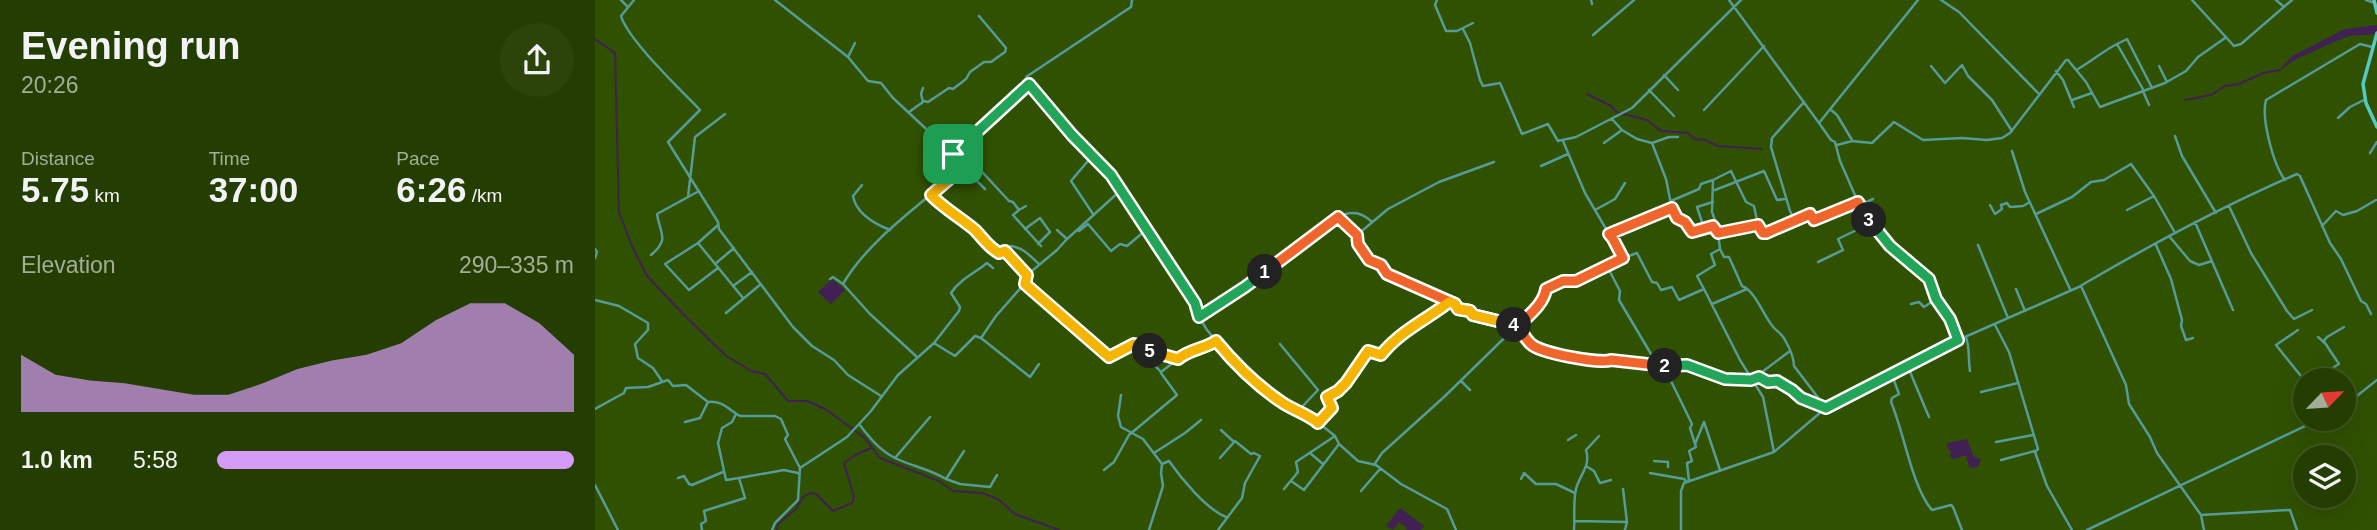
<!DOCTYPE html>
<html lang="en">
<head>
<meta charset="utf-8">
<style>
	body { margin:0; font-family:Helvetica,sans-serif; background:#2c440a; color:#f1f3f6; height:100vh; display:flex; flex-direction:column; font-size:26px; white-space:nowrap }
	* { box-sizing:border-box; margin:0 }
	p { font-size:23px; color:#a3ae99 }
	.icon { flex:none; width:38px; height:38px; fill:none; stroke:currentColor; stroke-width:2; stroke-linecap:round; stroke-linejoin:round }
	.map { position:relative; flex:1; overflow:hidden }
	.details { display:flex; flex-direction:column; background:#243d00; width:595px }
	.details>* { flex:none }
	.needle { width:46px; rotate:65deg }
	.tools { position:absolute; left:1698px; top:368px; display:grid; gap:14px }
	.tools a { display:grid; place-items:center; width:63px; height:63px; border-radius:50%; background:#243d00; box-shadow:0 7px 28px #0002,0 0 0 2px #415622; font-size:35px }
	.pin { position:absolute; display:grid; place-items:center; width:60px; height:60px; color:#fff; margin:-30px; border-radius:14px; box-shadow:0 4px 10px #0006 }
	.km { position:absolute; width:35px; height:35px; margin:-18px; border-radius:50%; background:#222; color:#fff; font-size:19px; line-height:35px; text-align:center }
	.round { display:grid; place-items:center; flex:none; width:74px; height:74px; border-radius:37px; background:#2c440a }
	.overview { display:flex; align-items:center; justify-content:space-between; height:119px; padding:0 21px }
	h1 { font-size:38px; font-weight:700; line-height:52px }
	.stats { display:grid; grid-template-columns:repeat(3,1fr); gap:10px; height:119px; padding:7px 21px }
	.stats div { display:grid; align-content:center }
	.stats b { font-size:35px; font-weight:700 }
	.stats small { font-size:19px; font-weight:400 }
	.stats p { font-size:19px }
	.chart { height:196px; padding:14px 21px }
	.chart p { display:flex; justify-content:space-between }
	.chart svg { width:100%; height:126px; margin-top:7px; fill:#d59bfa; opacity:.7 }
	ul { padding:0 21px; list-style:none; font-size:23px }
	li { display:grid; grid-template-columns:112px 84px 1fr; align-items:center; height:52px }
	li i { height:18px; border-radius:9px; background:#d59bfa }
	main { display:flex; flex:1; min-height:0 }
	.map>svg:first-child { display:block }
	.water { fill:#412054 }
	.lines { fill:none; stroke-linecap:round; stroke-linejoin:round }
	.stream { stroke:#412054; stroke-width:2 }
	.street { stroke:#579b98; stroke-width:2.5 }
	.secondary { stroke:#55cac5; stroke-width:3.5 }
	.split-1-casing { stroke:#fff; stroke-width:14 }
	.split-2-casing { stroke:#fff; stroke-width:14 }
	.split-3-casing { stroke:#fff; stroke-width:14 }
	.split-4-casing { stroke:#fff; stroke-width:14 }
	.split-5-casing { stroke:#fff; stroke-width:14 }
	.split-6-casing { stroke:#fff; stroke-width:14 }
	.split-1 { stroke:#22a559; stroke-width:9 }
	.split-2 { stroke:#f0652b; stroke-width:9 }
	.split-3 { stroke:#22a559; stroke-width:9 }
	.split-4 { stroke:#f0652b; stroke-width:9 }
	.split-5 { stroke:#f5b400; stroke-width:9 }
	.split-6 { stroke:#f5b400; stroke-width:9 }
</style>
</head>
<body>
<main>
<section class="details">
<div class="overview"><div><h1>Evening run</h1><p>20:26</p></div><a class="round"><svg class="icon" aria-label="share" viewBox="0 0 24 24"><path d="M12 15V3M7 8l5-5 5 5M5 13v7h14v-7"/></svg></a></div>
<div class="stats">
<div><p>Distance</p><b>5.75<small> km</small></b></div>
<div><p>Time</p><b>37:00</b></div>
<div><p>Pace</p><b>6:26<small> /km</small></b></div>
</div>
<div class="chart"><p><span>Elevation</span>290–335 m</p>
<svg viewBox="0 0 160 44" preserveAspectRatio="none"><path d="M0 44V24L10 31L20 33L30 34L40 36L50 38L60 38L70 34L80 29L90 26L100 24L110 20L120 12L130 6L140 6L150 13L160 24V44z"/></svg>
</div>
<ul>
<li><b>1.0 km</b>5:58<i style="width:100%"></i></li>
</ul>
</section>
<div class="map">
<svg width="1782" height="530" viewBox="0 0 1782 530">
	<rect width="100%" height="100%" fill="#305100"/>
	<path class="water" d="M 1782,25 L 1782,34 L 1753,36 L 1701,59 L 1683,72 L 1697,56 L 1750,29 Z
		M 237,279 L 250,290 L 236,304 L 223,292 Z
		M 1372,439 L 1379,457 L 1386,459 L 1384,466 L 1378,468 L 1374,467 L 1371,455 L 1359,459 L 1355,457 L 1356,452 L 1352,447 L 1352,443 Z
		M 805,508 L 829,526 L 826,530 L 811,530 L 812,528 L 804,522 L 798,530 L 791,526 Z"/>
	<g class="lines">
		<path class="stream" d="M 0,39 L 20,53 L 24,212 L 36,244 L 52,276 L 91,317 L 130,355 L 156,371 L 170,374 L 193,401 L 212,401 L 230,409 L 269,437 L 285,458 L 344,481 L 358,491 L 387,493 L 403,499 L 420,514 L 464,530
			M 992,94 L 1016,106 L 1021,112 L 1052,120 L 1066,131 L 1093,133 L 1099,139 L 1110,140 L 1123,146 L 1166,149
			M 1590,100 L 1616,95 L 1630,86 L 1644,84 L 1668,73 L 1684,70
			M 182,530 L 183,524 L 201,509 L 208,497 L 215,493 L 221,494 L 238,511 L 257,503 L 259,497 L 249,463 L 260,455 L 276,448"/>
		<path class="street" d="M 26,0 L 33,7
			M 39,0 L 26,16 C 33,40 86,90 105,110 L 73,142 L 123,222 L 124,229 L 198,327 L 217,346 L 239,360 L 253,375 L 286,396
			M 180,0 L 253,57 L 273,81 L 286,83 L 298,98 L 358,154 L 434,84
			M 537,0 L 536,7 L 431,77 L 434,84 L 446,95 L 462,119 L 516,175 L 600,303 L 604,317 L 612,330 L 644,369 L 686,402 L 714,415 L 740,436 L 701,462 L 703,472 L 689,489
			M 842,0 L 840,5 L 851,31 L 862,31 L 878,23
			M 996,0 L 997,4
			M 1134,0 L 1224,123 L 1323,0
			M 1346,0 L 1364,12 L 1443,93
			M 1597,0 L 1639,46 L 1646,44 L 1697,0
			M 1681,0 L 1688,6
			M 1771,0 L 1780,3
			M 868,29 L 875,43 L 885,80 L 888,86 L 905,83 L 927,134 L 953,124 L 963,141 L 981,137 L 1037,108 L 1146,0
			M 998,35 L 1039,0
			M 1522,44 L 1532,39 L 1557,88
			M 253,57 L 260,43
			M 1336,66 L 1350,83 L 1367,65 L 1373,76 L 1397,100 L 1417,131
			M 1564,66 L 1572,82
			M 1483,69 C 1497,61 1508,51 1522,44 L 1549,91
			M 1461,71 L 1468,80 L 1479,107
			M 1069,75 L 1083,90
			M 1054,90 L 1079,116
			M 1548,91 L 1554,105
			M 1477,100 L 1497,93
			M 329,101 L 333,102 L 354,88 L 358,89 L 371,79 L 375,72 L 389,62 L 396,62 L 410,52 L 411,48 L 384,16
			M 1235,109 L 1242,115 L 1257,140
			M 1109,110 L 1169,46
			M 314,112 L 328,102 L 326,94 L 328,88
			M 1743,118 L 1755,107 L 1769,100
			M 1027,130 L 1042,139 L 1057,143 L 1071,179 L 1077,209
			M 1580,136 L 1587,156 L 1621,213
			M 1009,143 L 1027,130 L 1017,119
			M 1057,143 L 1074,137 L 1083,137
			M 1242,145 L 1257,141 L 1277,143 L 1299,122 L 1328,140 L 1367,138 L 1392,140 L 1407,138 L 1415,133 L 1471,60 L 1473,60 L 1491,82 L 1505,107 L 1570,83 L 1591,71 L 1603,57 L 1630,38
			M 365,148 L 414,201 L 418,202 L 424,210 L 431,206
			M 1417,151 L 1430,192 L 1475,289
			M 1775,153 L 1782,142
			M 498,155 L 476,181 L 498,214
			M 367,166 L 390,189
			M 946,166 L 973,154
			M 1690,180 C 1678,164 1666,118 1671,100 L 1765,44 L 1777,47
			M 267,185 L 258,196 C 261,214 280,224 295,230
			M 1120,190 L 1169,171 L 1182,200 L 1190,199
			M 336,195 L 381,231 L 391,244 L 404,253 L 416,246 C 429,248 435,256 444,264
			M 93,197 L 100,137 L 130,114
			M 1076,201 L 1104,189 L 1106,184 L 1118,180
			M 1263,202 L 1279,227 L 1295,246 L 1334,279 L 1341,299 L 1355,319 L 1363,340
			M 1265,205 L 1278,199
			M 1395,205 L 1400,214 L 1407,209 L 1406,205 L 1412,203 L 1415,207 L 1428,206 L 1435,202
			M 1634,206 L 1656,253 L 1692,311 L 1699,319 L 1717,310
			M 424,210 L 418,215 L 446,246
			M 1000,210 L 1020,199 L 1030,183
			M 1532,210 L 1559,196
			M 1441,214 L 1477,197 L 1496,182 L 1509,180 L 1536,164 L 1559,196 L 1579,231
			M 743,217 L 762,235 L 793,209 L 844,182 L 899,162
			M 1200,221 L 1195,211 L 1176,147 L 1177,138 L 1209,102
			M 1600,222 L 1638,310
			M 123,225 L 103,243 L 70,264 L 94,290 L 123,268
			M 374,226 L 385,239
			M 1118,226 L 1121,223 L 1117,212 L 1118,180 L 1136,171 L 1151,202 L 1159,206 L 1163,225
			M 1727,226 L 1741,211 L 1748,215 L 1762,211 L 1781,200
			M 1109,228 L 1102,207 L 1118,202
			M 430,229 L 445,218 L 455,232 L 443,244
			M 462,230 L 472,239
			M 484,231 L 493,224 L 516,251 L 525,244 L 532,246 L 551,230
			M 1123,233 L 1125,249 L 1129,257 L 1134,257 L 1147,286 C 1160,291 1167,312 1176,324 C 1180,331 1187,333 1190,340 C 1194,347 1199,357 1199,366 L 1231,408
			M 1015,234 L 1077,209 L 1082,218 L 1090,222 L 1097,232 L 1118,226 L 1123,233 L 1163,225 L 1168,234 L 1171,233 L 1215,214 L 1219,220 L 1263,202 L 1245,161 L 1240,142 L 1236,140 L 1224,123
			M 762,235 C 765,258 781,258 792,274 L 860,304 L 864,309 L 875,311 L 878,315 L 923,326 C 927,332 931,340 936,344 C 945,352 1004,364 1016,360 L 1079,367 L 1092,365 L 1130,379 L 1156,380 L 1164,377 L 1173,382 L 1182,381 L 1197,390 L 1206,399 L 1230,408
			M 1574,236 L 1595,261 L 1604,265 L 1617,261
			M 103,243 L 148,298
			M 1383,245 L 1413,318
			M 1561,245 L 1576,279 L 1587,320 L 1586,326 L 1591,340 L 1598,338
			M 0,249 L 2,252 L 0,258
			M 410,251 L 432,275
			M 56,255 C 75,239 65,234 62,214 L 104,191
			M 1028,258 L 1042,253 L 1057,282 L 1062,283 L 1066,290 L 1077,287 L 1084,300 L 1109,289 L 1145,360 L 1168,397 L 1179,452 L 1089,483 L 1086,491 L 1086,530
			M 1223,262 L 1248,250 L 1243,239 L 1276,223
			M 120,264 L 139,248
			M 1012,266 L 1025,291 L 1024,300 L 1059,359 L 1076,381 L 1097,424 L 1095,428 L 1101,447 L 1094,451 L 1097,461 L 1092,463 L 1094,481
			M 235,279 L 238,277 L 248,284
			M 431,284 L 514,357 L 539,344 L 566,372 L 583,359
			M 1487,285 C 1557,244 1628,206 1702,174 L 1705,176 L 1735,243 L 1746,259 L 1766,301 L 1771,304 L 1776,314
			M 138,286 L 157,272
			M 1109,289 L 1102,276 L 1120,265 L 1116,254 L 1125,249
			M 1421,289 L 1430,311
			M 0,300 L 24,306 L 53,323 L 53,330 L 40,344 L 43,358 L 58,368 L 67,381
			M 1117,304 L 1152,289
			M 1316,304 L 1324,302 L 1329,307 L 1341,299
			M 131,313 L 166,284
			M 604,317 L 650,287 L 743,217 C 756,210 767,212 777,222
			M 1400,325 L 1414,352 L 1443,449 L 1440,452 L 1452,486 L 1477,530
			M 1703,330 L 1681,345 L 1710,381
			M 1371,337 C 1375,348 1373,359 1375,371
			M 386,338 L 435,377 L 444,364
			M 1728,342 L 1732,337 L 1749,327
			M 339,343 L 364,311 L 365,307 L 356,293 C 364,280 380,273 392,263 L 398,268
			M 685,344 L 723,390 L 704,410
			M 544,348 L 583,359 C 595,349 609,349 621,341
			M 321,356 L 275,314 L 248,284 C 274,239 327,204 366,169 L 367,166 L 358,154
			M 1313,367 L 1334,417
			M 1297,375 L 1304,394 L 1297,398 L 1296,402 C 1309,432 1317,487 1337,510 L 1356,505 L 1358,507 L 1367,530
			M 1159,378 L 1195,351
			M 1718,380 L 1744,364 L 1730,343 L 1723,337
			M 866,381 L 875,390
			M 1386,392 L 1423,383
			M 526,395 L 523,416 L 526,427 L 548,439 L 567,464 L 574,461 C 586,478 611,509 631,517
			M 1748,407 L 1782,380
			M 0,409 L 29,393 L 31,388 L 53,387 L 73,380 L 78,386 L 91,385 L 113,402
			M 90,422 L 105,418 L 113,402 C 127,400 134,410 145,416 L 180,416 L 186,419 L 193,435 L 190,439 L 205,468
			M 1109,422 L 1125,470
			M 723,423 L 737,408 L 732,397 L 743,392 L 751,383 L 773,351 L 784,356 L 794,344 L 820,323 L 827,323 L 854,301
			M 264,424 C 274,437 284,450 300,458 C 316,466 335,469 351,479 L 369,451
			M 626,430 L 638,441
			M 740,436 L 744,444 L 763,461 L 781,465 L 806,484 L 852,509 L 861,530
			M 973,440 L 981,435
			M 1401,442 L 1438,435
			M 1100,444 L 1109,422
			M 1179,452 L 1233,406 L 1363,340 L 1486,286 L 1531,385 L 1534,404 L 1555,437 L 1562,453 L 1606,515 L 1609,530
			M 559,453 L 590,433 L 606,420
			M 715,453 L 728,464
			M 300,458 L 335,417
			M 1406,460 L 1440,451
			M 1059,461 L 1073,462 L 1073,467
			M 779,465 L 787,453 L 849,397 L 941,307 L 951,295 L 951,289 L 968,281 L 981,281 L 1028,258 L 990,193 L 968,141
			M 991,466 L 999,471 L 1005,483 L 1016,480
			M 509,470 L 519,462 L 534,435 L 582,395 L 566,373
			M 1055,473 L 1089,479 L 1092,482
			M 83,478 L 89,476 L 94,484 L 97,485 L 128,472
			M 144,478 L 189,470 L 203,473
			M 351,479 L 365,484 L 395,487 L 402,475
			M 926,479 L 929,473 L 941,484 L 961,484 L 980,493
			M 696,481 L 709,490 L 744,444
			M 0,485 L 23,530
			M 1028,489 L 1032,522 L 1030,530
			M 766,491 L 785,469
			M 1606,515 L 1695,510 L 1702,530
			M 980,521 L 1032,522
			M 107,530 L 106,524 L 111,521 L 109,511 L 150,498 L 144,478 L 131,480 L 123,443 L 127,428 L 137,422 L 141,414
			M 177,530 L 180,523 L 203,500 L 205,468 L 252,437 L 276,411 L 303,375 L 339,343 L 360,356 L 380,336 L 386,338 L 401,316 L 430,283 L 432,275 L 462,250 L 471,240 L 526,190
			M 554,530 L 568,486 L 566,473 L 567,464
			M 623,530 L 647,498 L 650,483 L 665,456 L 659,453 L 656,454 L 640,441 L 625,458
			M 979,530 C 980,516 978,502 981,489 C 985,474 996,466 991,450 L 1004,436
			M 1492,530 L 1727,418"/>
		<path class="secondary" d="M 1779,0 L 1782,13
			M 1782,33 L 1768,84 L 1771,103 L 1782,127"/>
	</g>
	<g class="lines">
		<g class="split-1-casing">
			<path id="split-1" d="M 358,154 L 434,84 L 477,135 L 516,175 L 600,303 L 604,317 L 650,287 L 670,272"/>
		</g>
		<g class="split-2-casing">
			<path id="split-2" d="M 670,272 L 743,217 L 762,235 L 763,244 L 774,260 L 786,265 L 792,274 L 860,304 L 863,309 L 875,311 L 878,315 L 923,326 C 927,332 931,340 936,344 C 945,353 1004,364 1016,360 L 1070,366"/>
		</g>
		<g class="split-3-casing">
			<path id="split-3" d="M 1070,366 L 1092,365 L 1130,379 L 1156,380 L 1164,377 L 1173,382 L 1182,381 L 1197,390 L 1206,398 L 1231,408 L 1363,340 L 1355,319 L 1341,299 L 1334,279 L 1295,246 L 1274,220"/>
		</g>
		<g class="split-4-casing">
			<path id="split-4" d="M 919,325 L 923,326 C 933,316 949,304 951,289 L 968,281 L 981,281 L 1028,258 L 1018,239 L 1014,234 L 1077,208 L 1082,218 L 1090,222 L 1097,232 L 1118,226 L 1123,233 L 1163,225 L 1168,233 L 1171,233 L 1215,214 L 1219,220 L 1263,202 L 1274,220"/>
		</g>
		<g class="split-5-casing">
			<path id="split-5" d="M 555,351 L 583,359 C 595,349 609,349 621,341 C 640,364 660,384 685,401 C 697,410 711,413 723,423 L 737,408 L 732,397 L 743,391 L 751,383 L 773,351 L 786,355 C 805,331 831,320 854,302 L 860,304 L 863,309 L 875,311 L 878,315 L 919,325"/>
		</g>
		<g class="split-6-casing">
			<path id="split-6" d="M 358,154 L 367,166 L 366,169 L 336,195 C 347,207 367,219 380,230 C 388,238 393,247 404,253 L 410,251 L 432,275 L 430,284 L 514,357 L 539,344 L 555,351"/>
		</g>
		<use href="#split-1" class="split-1"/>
		<use href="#split-2" class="split-2"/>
		<use href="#split-3" class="split-3"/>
		<use href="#split-4" class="split-4"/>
		<use href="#split-5" class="split-5"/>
		<use href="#split-6" class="split-6"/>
	</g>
</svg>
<div class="tools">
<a><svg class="needle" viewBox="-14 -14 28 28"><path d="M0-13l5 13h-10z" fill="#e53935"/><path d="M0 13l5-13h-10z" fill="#a3ae99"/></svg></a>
<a><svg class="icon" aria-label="layers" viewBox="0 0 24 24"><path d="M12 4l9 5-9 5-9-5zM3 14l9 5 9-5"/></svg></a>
</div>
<div class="pin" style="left:358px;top:154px;background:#1e9e55"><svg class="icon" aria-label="arrive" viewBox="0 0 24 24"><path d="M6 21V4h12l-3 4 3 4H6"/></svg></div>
<b class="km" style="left:670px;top:272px">1</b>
<b class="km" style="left:1070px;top:366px">2</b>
<b class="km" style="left:1274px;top:220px">3</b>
<b class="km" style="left:919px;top:325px">4</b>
<b class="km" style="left:555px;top:351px">5</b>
</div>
</main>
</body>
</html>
